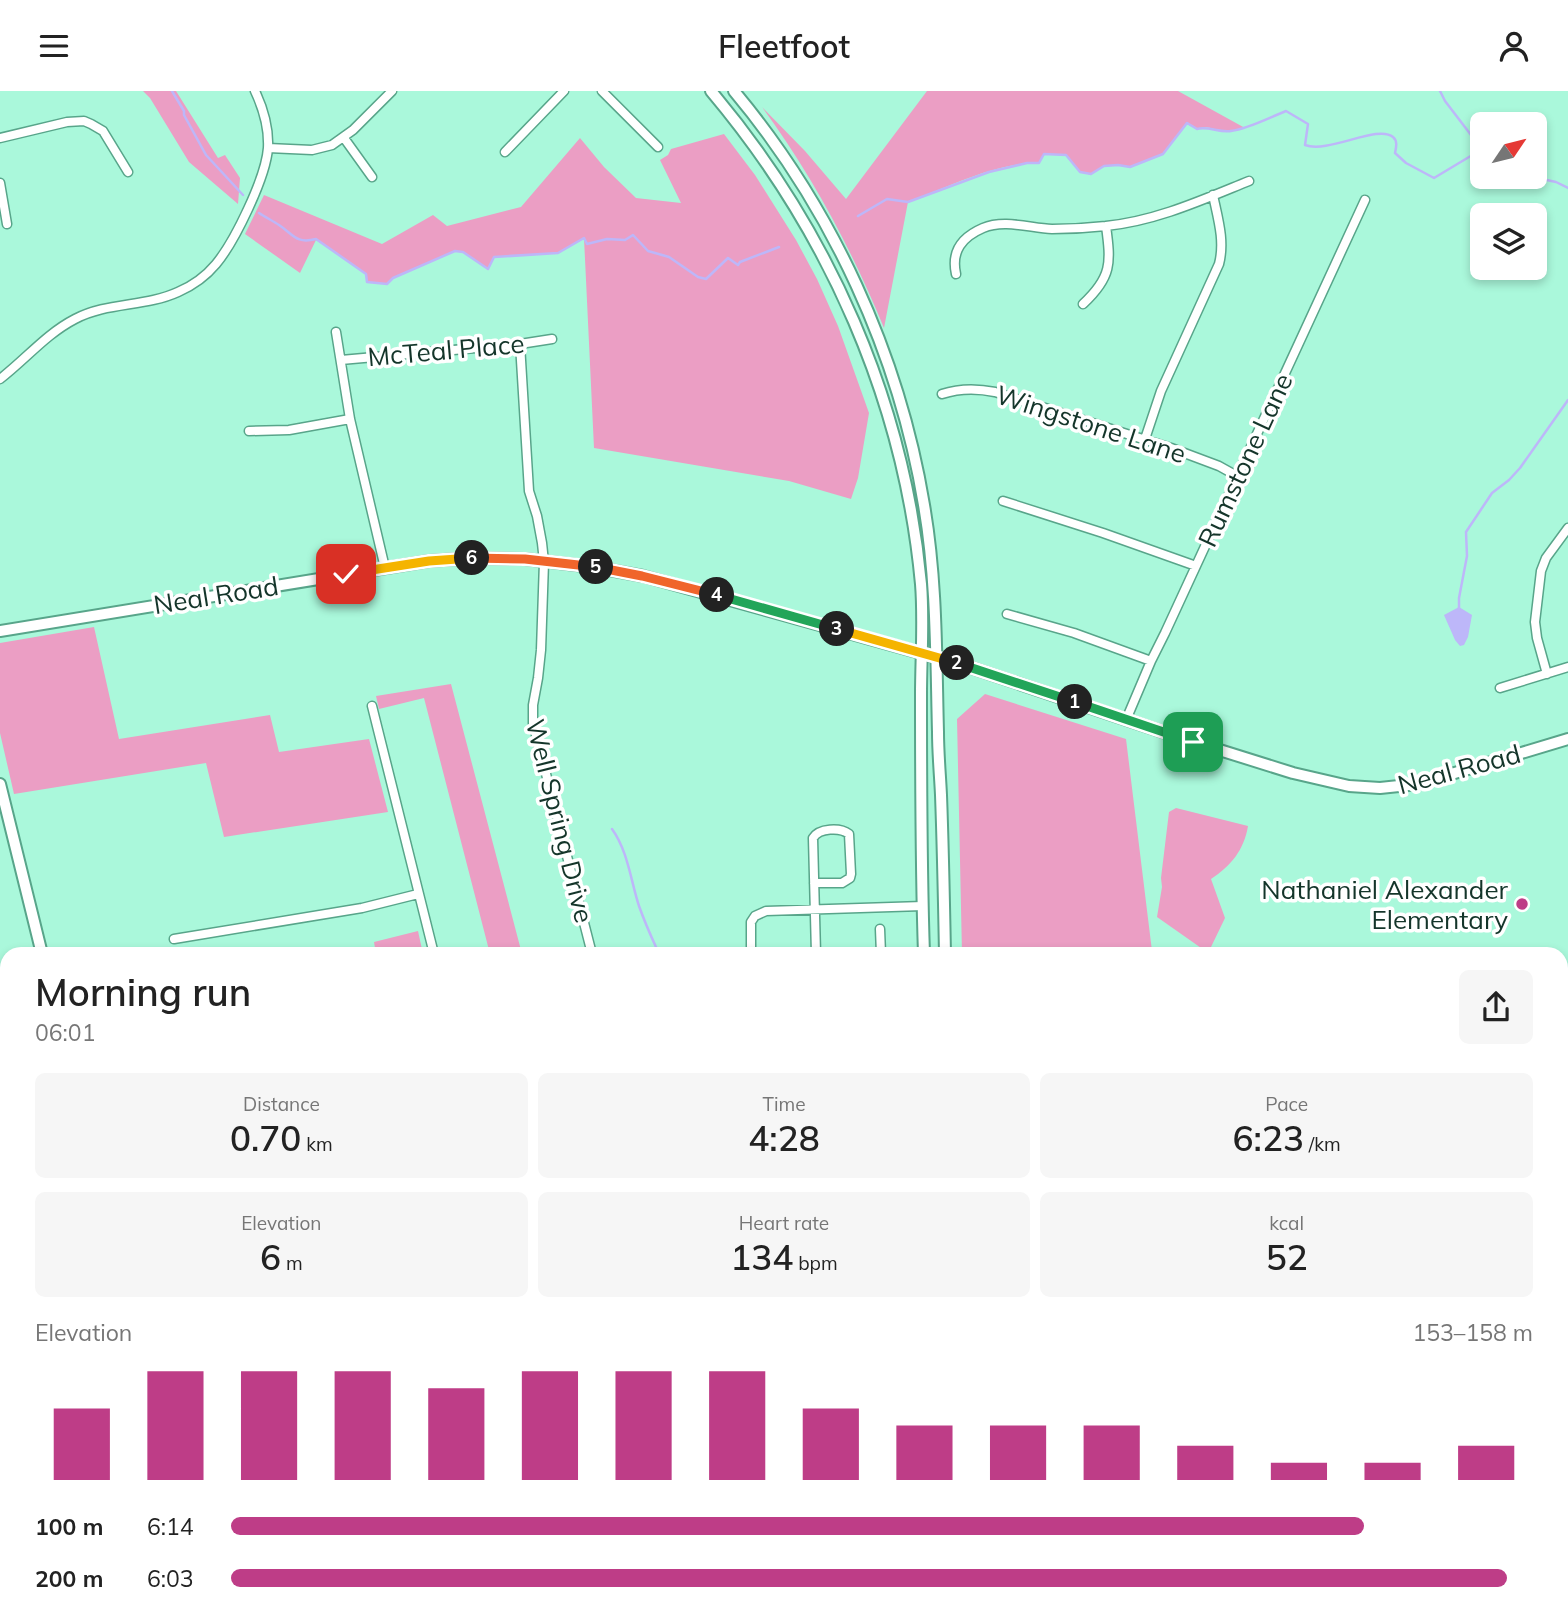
<!DOCTYPE html>
<html lang="en">
<head>
<meta charset="utf-8">
<style>
	body { margin:0; font-family:Mulish,sans-serif; background:#f6f6f6; color:#222; height:100vh; display:flex; flex-direction:column; font-size:26px; white-space:nowrap }
	* { box-sizing:border-box; margin:0 }
	p { font-size:23px; color:#767676 }
	.icon { flex:none; width:38px; height:38px; fill:none; stroke:currentColor; stroke-width:2; stroke-linecap:round; stroke-linejoin:round }
	.map { position:relative; flex:1; overflow:hidden }
	.sheet { position:absolute; left:0px; top:856px; width:1568px; height:674px; display:flex; flex-direction:column; background:#fff; border-radius:21px 21px 0 0; box-shadow:0 4px 10px #0003 }
	.sheet>* { flex:none }
	.needle { width:46px; rotate:55deg }
	.tools { position:absolute; left:1470px; top:21px; display:grid; gap:14px }
	.tools a { display:grid; place-items:center; width:77px; height:77px; border-radius:10px; background:#fff; box-shadow:0 4px 10px #0003; font-size:35px }
	.pin { position:absolute; display:grid; place-items:center; width:60px; height:60px; color:#fff; margin:-30px; border-radius:14px; box-shadow:0 4px 10px #0006 }
	.km { position:absolute; width:35px; height:35px; margin:-18px; border-radius:50%; background:#222; color:#fff; font-size:19px; line-height:35px; text-align:center }
	.round { display:grid; place-items:center; flex:none; width:74px; height:74px; border-radius:10px; background:#f6f6f6 }
	.head { display:flex; align-items:center; justify-content:space-between; height:119px; padding:0 35px }
	h1 { font-size:38px; font-weight:600; line-height:52px }
	.metrics { display:grid; grid-template-columns:repeat(3,1fr); gap:10px; height:119px; padding:7px 35px }
	.metrics div { display:grid; align-content:center; border-radius:10px; background:#f6f6f6; text-align:center }
	.metrics b { font-size:35px; font-weight:600 }
	.metrics small { font-size:19px; font-weight:400 }
	.metrics p { font-size:19px }
	.chart { height:196px; padding:14px 35px }
	.chart p { display:flex; justify-content:space-between }
	.chart svg { width:100%; height:126px; margin-top:7px; stroke:#be3d87; stroke-width:6 }
	ul { padding:0 35px; list-style:none; font-size:23px }
	li { display:grid; grid-template-columns:112px 84px 1fr; align-items:center; height:52px }
	li i { height:18px; border-radius:9px; background:#be3d87 }
	header { display:flex; justify-content:space-between; align-items:center; height:91px; padding:0 35px; background:#fff; font-size:32px; font-weight:600 }
	.map>svg:first-child { display:block }
	.green { fill:#eb9ec4 }
	.water { fill:#bdb7f9 }
	.lines { fill:none; stroke-linecap:round; stroke-linejoin:round }
	.stream { stroke:#bdb7f9; stroke-width:2.5 }
	.street-casing { stroke:#58a58a; stroke-width:11 }
	.secondary-casing { stroke:#58a58a; stroke-width:14 }
	.street { stroke:#fff; stroke-width:8 }
	.secondary { stroke:#fff; stroke-width:10 }
	.split-1-casing { stroke:#fff; stroke-width:14 }
	.split-2-casing { stroke:#fff; stroke-width:14 }
	.split-3-casing { stroke:#fff; stroke-width:14 }
	.split-4-casing { stroke:#fff; stroke-width:14 }
	.split-5-casing { stroke:#fff; stroke-width:14 }
	.split-6-casing { stroke:#fff; stroke-width:14 }
	.split-7-casing { stroke:#fff; stroke-width:14 }
	.split-1 { stroke:#22a559; stroke-width:9 }
	.split-2 { stroke:#22a559; stroke-width:9 }
	.split-3 { stroke:#f5b400; stroke-width:9 }
	.split-4 { stroke:#22a559; stroke-width:9 }
	.split-5 { stroke:#f0652b; stroke-width:9 }
	.split-6 { stroke:#f0652b; stroke-width:9 }
	.split-7 { stroke:#f5b400; stroke-width:9 }
	.poi-dot { fill:#be3d87; stroke:#fff; stroke-width:2.5 }
	.labels { text-anchor:middle; dominant-baseline:central; stroke-width:7; stroke-linejoin:round; paint-order:stroke }
	.street-label { font-size:26px; fill:#14352a; stroke:#fff }
	.poi-label { font-size:26px; fill:#14352a; stroke:#fff; text-anchor:end }
</style>
</head>
<body>
<header><svg class="icon" aria-label="menu" viewBox="0 0 24 24"><path d="M4 6h16M4 12h16M4 18h16"/></svg>Fleetfoot<svg class="icon" aria-label="person" viewBox="0 0 24 24"><circle cx="12" cy="8" r="4"/><path d="M4 21q1-7 8-7t8 7"/></svg></header>
<div class="map">
<svg width="1568" height="1529" viewBox="0 0 1568 1529">
	<rect width="100%" height="100%" fill="#aaf8db"/>
	<path class="green" d="M 143,0 L 176,0 L 218,67 L 225,64 L 240,87 L 238,113 L 189,71 L 150,7 Z
		M 927,0 L 1178,0 L 1245,37 L 1227,41 L 1206,36 L 1197,38 L 1187,33 L 1163,63 L 1130,76 L 1118,74 L 1104,75 L 1091,83 L 1080,81 L 1066,64 L 1044,63 L 1039,72 C 994,72 949,96 908,111 L 884,237 C 852,159 812,84 762,16 L 805,60 L 846,108 Z
		M 724,43 L 755,84 L 796,149 L 817,188 L 838,235 L 869,322 L 858,387 L 851,408 L 789,390 L 594,357 L 584,147 L 558,162 L 494,166 L 488,178 L 464,161 L 455,160 L 393,187 L 387,193 L 367,191 L 366,183 L 316,149 L 300,182 L 245,143 L 264,104 L 382,153 L 433,124 L 447,135 L 521,116 L 580,47 L 604,76 L 636,107 L 681,112 L 660,69 L 668,64 L 671,58 Z
		M 94,536 L 119,648 L 270,624 L 279,661 L 369,648 L 388,721 L 224,746 L 206,672 L 14,703 L 0,642 L 0,552 Z
		M 451,593 L 522,863 L 490,863 L 424,607 L 379,618 L 376,605 Z
		M 985,603 L 1126,648 L 1152,860 L 1155,863 L 962,863 L 957,628 Z
		M 1176,717 L 1248,735 C 1244,759 1231,775 1211,788 L 1225,827 L 1211,856 L 1204,859 L 1157,826 L 1162,796 L 1161,787 L 1169,721 Z
		M 418,840 L 423,863 L 376,863 L 374,851 Z
		M 1568,951 L 1568,1529 L 1071,1529 L 1069,1523 L 1561,1522 L 1561,956 Z
		M 386,1523 L 1009,1522 L 1010,1529 L 370,1529 Z"/>
	<path class="water" d="M 1459,516 L 1472,524 L 1468,546 L 1464,554 L 1460,555 L 1455,549 L 1444,524 Z"/>
	<g class="lines">
		<path class="stream" d="M 172,0 L 184,20 L 184,24 L 206,64 L 243,104
			M 1440,0 L 1445,10 L 1471,44 L 1479,60 L 1482,61
			M 1533,86 L 1556,91 L 1568,97
			M 259,122 C 265,126 273,130 279,134 C 294,144 296,153 316,148 L 366,183 L 367,191 L 387,193 L 393,187 L 455,160 L 463,161 L 488,178 L 494,166 L 558,162 L 584,147 L 587,153 L 607,148 L 625,149 L 633,144 L 648,160 L 669,166 L 698,186 L 706,188 L 728,167 L 738,174 L 740,171 L 779,156
			M 858,125 L 887,108 L 908,111 L 989,81 L 1027,72 L 1039,72 L 1044,63 L 1066,64 L 1080,81 L 1091,83 L 1104,75 L 1118,74 L 1130,76 L 1163,63 L 1187,32 L 1197,38 C 1209,35 1219,42 1231,40 C 1250,37 1268,27 1286,20 L 1308,33 L 1305,54 C 1328,63 1378,33 1393,46 C 1398,50 1396,57 1395,62 L 1406,72 L 1434,87 L 1479,60
			M 1459,519 L 1459,507 L 1467,465 L 1466,441 L 1492,402 L 1509,389 L 1520,377 L 1568,309
			M 612,738 C 628,760 631,791 639,815 C 644,829 650,843 656,856 L 657,863
			M 1561,1248 L 1568,1247
			M 583,1529 L 592,1522"/>
		<g class="street-casing">
			<path id="street" d="M 602,0 L 658,56
				M 0,47 L 67,31 L 84,30 L 91,33 L 103,40 L 128,81
				M 344,47 L 372,86
				M 268,57 L 312,59 L 332,54 L 353,39 L 392,0
				M 505,61 L 564,0
				M 0,92 L 7,133
				M 956,183 C 951,160 962,146 983,137 C 1004,128 1030,137 1052,138 C 1070,138 1088,137 1106,135 C 1156,130 1202,109 1249,90
				M 1083,213 C 1112,186 1111,172 1106,135
				M 336,241 L 350,328 L 385,477
				M 520,253 L 529,400 L 537,425 L 542,452 L 544,471 L 541,559 L 538,587 L 533,614 L 533,632 L 592,863
				M 341,269 L 520,253 L 552,248
				M 0,288 C 26,268 46,243 75,228 C 107,211 145,216 178,201 C 192,195 206,185 216,173 C 235,150 266,86 268,57 C 269,37 263,17 255,0
				M 942,303 C 960,297 976,297 995,301 L 1171,357 L 1219,375 L 1237,385
				M 249,340 L 289,339 L 350,328
				M 1145,348 L 1161,300 L 1219,173 C 1225,150 1218,128 1213,104
				M 1003,410 L 1103,442 L 1196,475
				M 1007,523 L 1074,542 L 1151,570
				M 1547,583 L 1537,547 L 1535,531 L 1541,480 L 1546,467 L 1568,437
				M 1500,597 L 1568,576
				M 372,615 L 434,863
				M 1126,629 L 1151,570 L 1165,542 L 1365,109
				M 814,792 L 842,792 L 850,787 L 851,783 L 849,743 C 840,736 819,737 813,747 C 814,785 815,824 816,863
				M 880,838 L 881,863
				M 174,848 L 362,817 L 418,803
				M 751,863 L 751,831 L 755,825 L 766,820 L 923,815
				M 0,1220 L 7,1220
				M 0,1394 L 4,1337
				M 0,1413 L 7,1413
				M 84,1526 C 107,1528 129,1529 151,1522"/>
		</g>
		<g class="secondary-casing">
			<path id="secondary" d="M 711,0 C 829,140 904,310 921,493 C 924,530 921,567 921,604 C 921,690 921,776 924,863
				M 734,0 C 832,117 899,263 924,414 C 937,489 936,565 938,641 C 938,662 940,683 941,704 C 943,757 944,810 945,863
				M 0,540 L 429,470 L 472,467 L 525,468 L 593,476 L 643,485 L 960,573 L 1181,647 L 1293,682 L 1349,695 L 1380,697 L 1418,693 L 1568,648
				M 0,693 L 42,863
				M 1029,1522 L 1031,1529
				M 1054,1522 L 1055,1529
				M 84,1529 L 84,1522"/>
		</g>
		<use href="#street" class="street"/>
		<use href="#secondary" class="secondary"/>
	</g>
	<g class="lines">
		<g class="split-1-casing">
			<path id="split-1" d="M 1075,611 L 1193,651"/>
		</g>
		<g class="split-2-casing">
			<path id="split-2" d="M 957,572 L 1075,611"/>
		</g>
		<g class="split-3-casing">
			<path id="split-3" d="M 837,538 L 957,572"/>
		</g>
		<g class="split-4-casing">
			<path id="split-4" d="M 717,504 L 837,538"/>
		</g>
		<g class="split-5-casing">
			<path id="split-5" d="M 596,476 L 642,485 L 717,504"/>
		</g>
		<g class="split-6-casing">
			<path id="split-6" d="M 472,467 L 525,468 L 596,476"/>
		</g>
		<g class="split-7-casing">
			<path id="split-7" d="M 346,483 L 429,470 L 472,467"/>
		</g>
		<use href="#split-1" class="split-1"/>
		<use href="#split-2" class="split-2"/>
		<use href="#split-3" class="split-3"/>
		<use href="#split-4" class="split-4"/>
		<use href="#split-5" class="split-5"/>
		<use href="#split-6" class="split-6"/>
		<use href="#split-7" class="split-7"/>
	</g>
	<circle class="poi-dot" cx="1522" cy="813" r="7"/>
	<g class="labels">
		<g class="street-label">
			<text transform="translate(446 259) rotate(-5)">McTeal Place</text>
			<text transform="translate(1091 333) rotate(18)">Wingstone Lane</text>
			<text transform="translate(1245 369) rotate(-65)">Rumstone Lane</text>
			<text transform="translate(216 504) rotate(-9)">Neal Road</text>
			<text transform="translate(1459 678) rotate(-15)">Neal Road</text>
			<text transform="translate(560 730) rotate(76)">Well Spring Drive</text>
		</g>
		<g class="poi-label">
			<text x="1508" y="798">Nathaniel Alexander<tspan x="1508" dy="30">Elementary</tspan></text>
		</g>
	</g>
</svg>
<div class="tools">
<a><svg class="needle" viewBox="-14 -14 28 28"><path d="M0-13l5 13h-10z" fill="#e53935"/><path d="M0 13l5-13h-10z" fill="#767676"/></svg></a>
<a><svg class="icon" aria-label="layers" viewBox="0 0 24 24"><path d="M12 4l9 5-9 5-9-5zM3 14l9 5 9-5"/></svg></a>
</div>
<div class="pin" style="left:1193px;top:651px;background:#1e9e55"><svg class="icon" aria-label="arrive" viewBox="0 0 24 24"><path d="M6 21V4h12l-3 4 3 4H6"/></svg></div>
<div class="pin" style="left:346px;top:483px;background:#d93025"><svg class="icon" aria-label="check" viewBox="0 0 24 24"><path d="M5 12l5 5 9-10"/></svg></div>
<b class="km" style="left:1075px;top:611px">1</b>
<b class="km" style="left:957px;top:572px">2</b>
<b class="km" style="left:837px;top:538px">3</b>
<b class="km" style="left:717px;top:504px">4</b>
<b class="km" style="left:596px;top:476px">5</b>
<b class="km" style="left:472px;top:467px">6</b>
<section class="sheet">
<div class="head"><div><h1>Morning run</h1><p>06:01</p></div><a class="round"><svg class="icon" aria-label="share" viewBox="0 0 24 24"><path d="M12 15V3M7 8l5-5 5 5M5 13v7h14v-7"/></svg></a></div>
<div class="metrics">
<div><p>Distance</p><b>0.70<small> km</small></b></div>
<div><p>Time</p><b>4:28</b></div>
<div><p>Pace</p><b>6:23<small> /km</small></b></div>
</div>
<div class="metrics">
<div><p>Elevation</p><b>6<small> m</small></b></div>
<div><p>Heart rate</p><b>134<small> bpm</small></b></div>
<div><p>kcal</p><b>52</b></div>
</div>
<div class="chart"><p><span>Elevation</span>153–158 m</p>
<svg viewBox="0 0 160 44" preserveAspectRatio="none"><path d="M5 44V19M15 44V6M25 44V6M35 44V6M45 44V12M55 44V6M65 44V6M75 44V6M85 44V19M95 44V25M105 44V25M115 44V25M125 44V32M135 44V38M145 44V38M155 44V32"/></svg>
</div>
<ul>
<li><b>100 m</b>6:14<i style="width:87%"></i></li>
<li><b>200 m</b>6:03<i style="width:98%"></i></li>
</ul>
</section>
</div>
</body>
</html>
